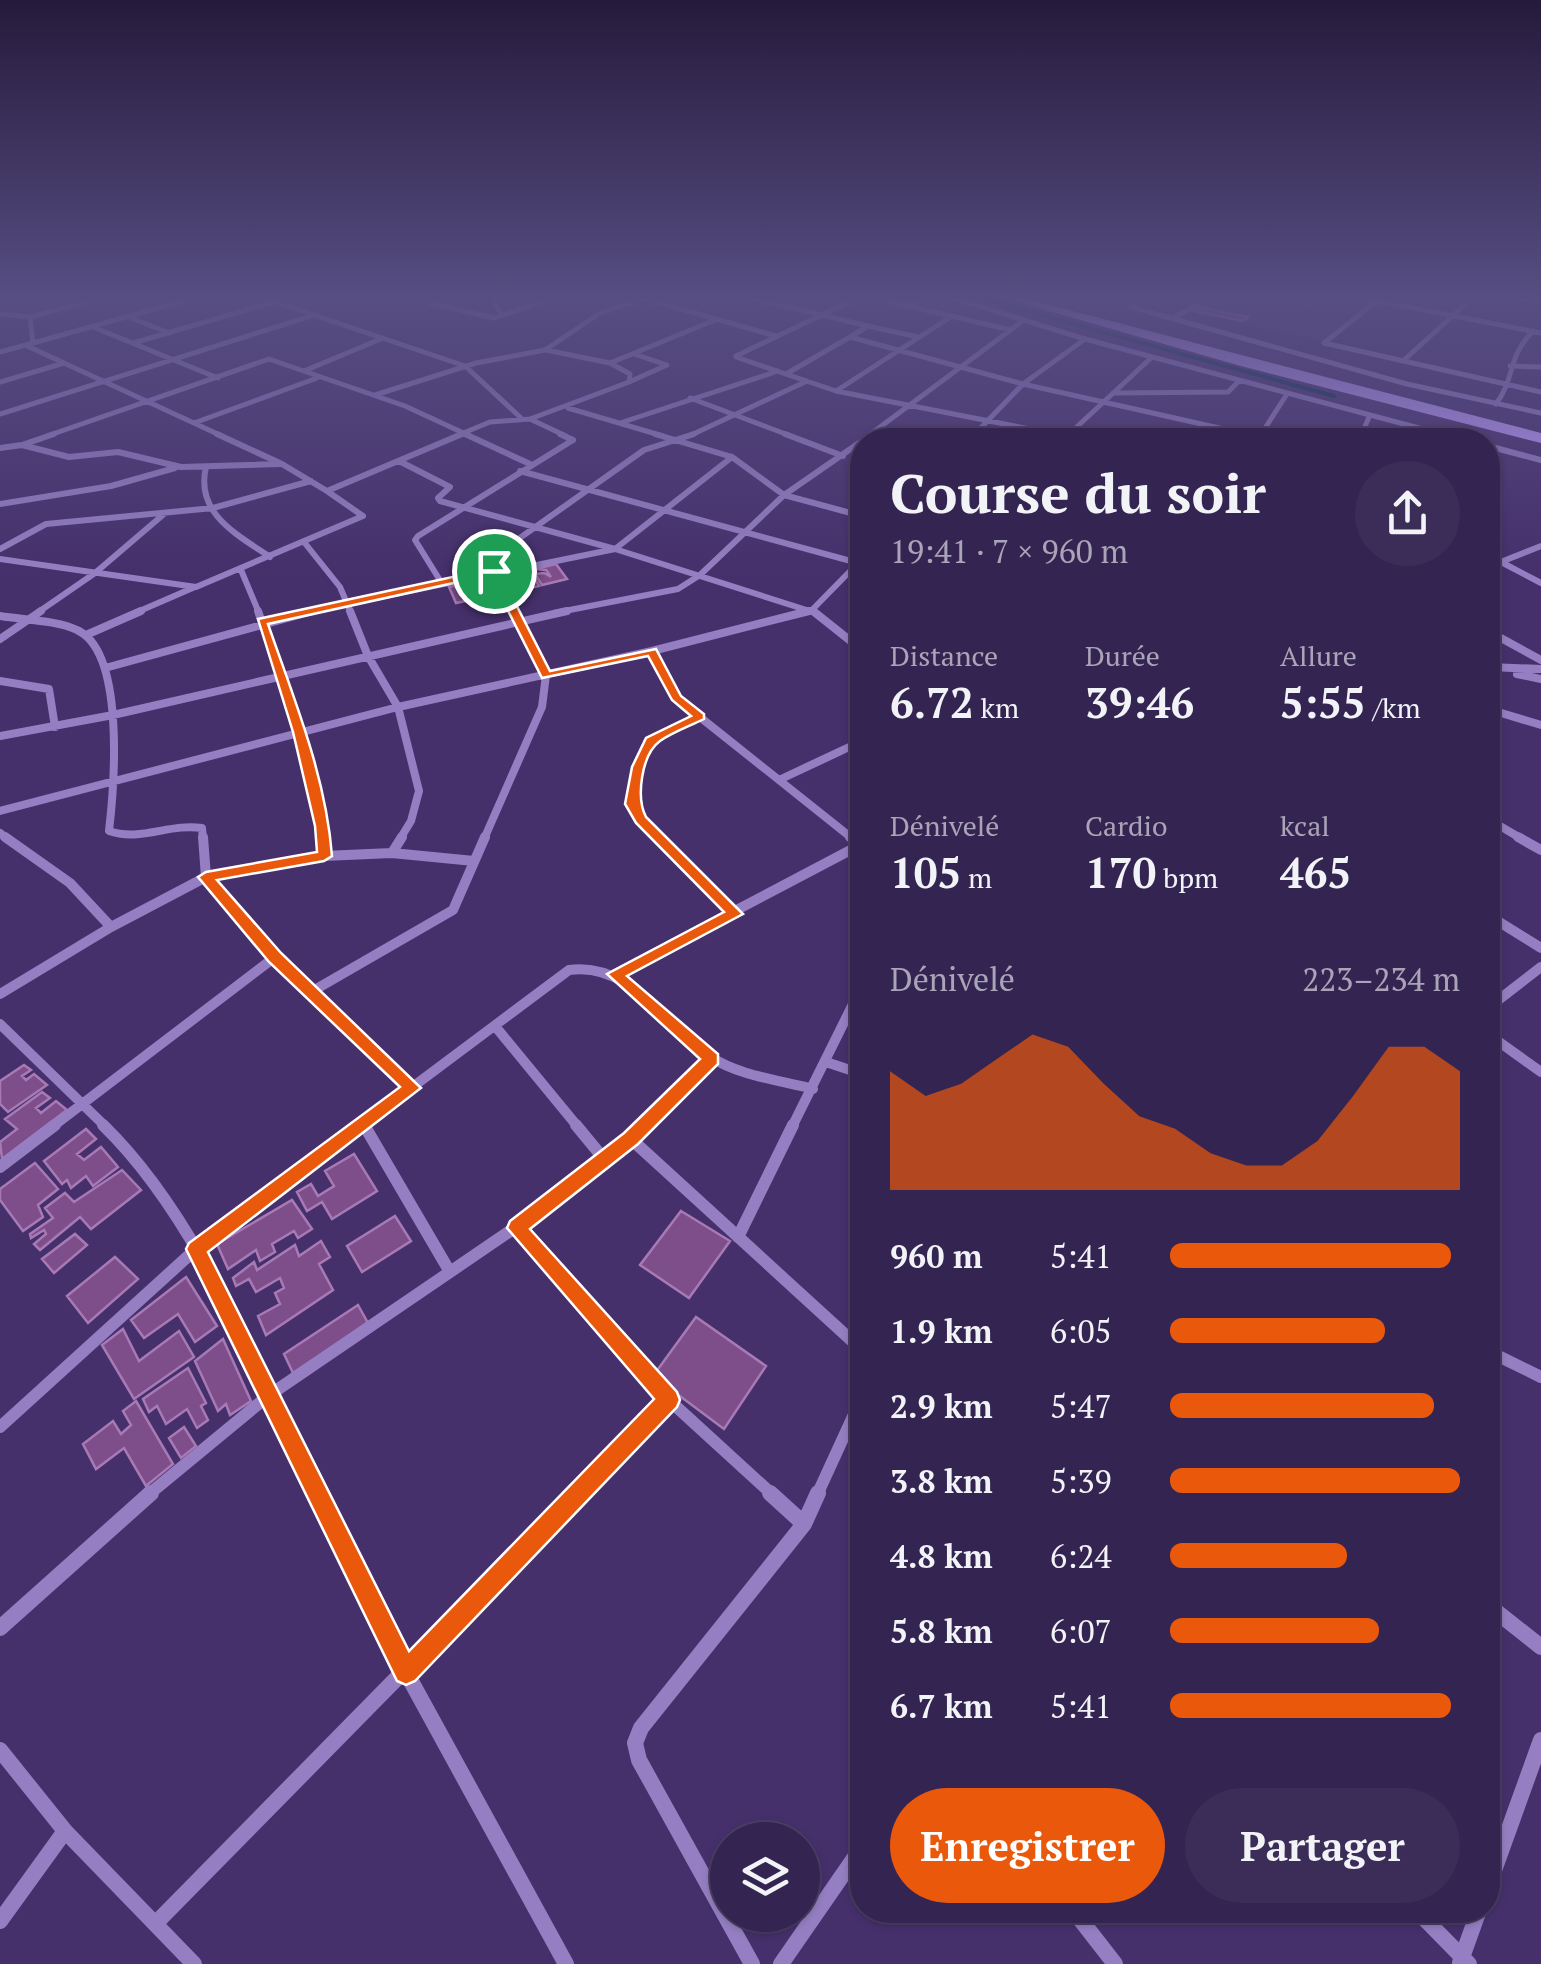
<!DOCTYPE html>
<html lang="fr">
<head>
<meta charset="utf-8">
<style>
	body { margin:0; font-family:"PT Serif",serif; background:#3c2c58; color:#f1f3f6; height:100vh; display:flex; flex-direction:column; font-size:38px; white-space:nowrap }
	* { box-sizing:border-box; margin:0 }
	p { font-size:32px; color:#a9a4b7 }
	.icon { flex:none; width:55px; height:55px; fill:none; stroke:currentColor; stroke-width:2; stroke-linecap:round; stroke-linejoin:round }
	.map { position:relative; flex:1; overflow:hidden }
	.side { position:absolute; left:850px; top:428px; width:650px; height:1495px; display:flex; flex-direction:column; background:#342451; border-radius:40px; box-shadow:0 2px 8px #0004,0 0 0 2px #4e4168 }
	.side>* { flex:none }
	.controls { position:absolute; left:710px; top:1822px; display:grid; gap:20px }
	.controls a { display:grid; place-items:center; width:110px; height:110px; border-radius:50%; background:#342451; box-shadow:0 2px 8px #0004,0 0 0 2px #4e4168; font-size:50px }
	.pin { position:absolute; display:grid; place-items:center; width:85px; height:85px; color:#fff; margin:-42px; border:5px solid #fff; border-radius:50%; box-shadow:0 2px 10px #0007 }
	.round { display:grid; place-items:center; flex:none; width:105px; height:105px; border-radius:52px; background:#3c2c58 }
	.overview { display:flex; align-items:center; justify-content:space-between; height:170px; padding:0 40px }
	h1 { font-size:55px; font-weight:700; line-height:75px }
	.figures { display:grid; grid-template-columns:repeat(3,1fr); gap:15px; height:170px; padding:10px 40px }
	.figures div { display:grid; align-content:center }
	.figures b { font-size:42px; font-weight:700 }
	.figures small { font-size:28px; font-weight:400 }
	.figures p { font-size:28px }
	.chart { height:280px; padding:20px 40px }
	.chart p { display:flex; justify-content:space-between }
	.chart svg { width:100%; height:180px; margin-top:10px; fill:#ea580c; opacity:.7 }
	.action { display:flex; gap:20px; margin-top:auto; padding:20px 40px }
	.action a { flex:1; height:115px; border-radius:60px; background:#ea580c; color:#fff; font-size:40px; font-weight:700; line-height:115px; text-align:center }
	.action a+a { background:#3c2c58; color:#f1f3f6 }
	ul { padding:0 40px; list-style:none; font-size:32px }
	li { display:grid; grid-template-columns:160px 120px 1fr; align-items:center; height:75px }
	li i { height:25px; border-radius:12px; background:#ea580c }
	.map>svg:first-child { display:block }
	.built { fill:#4f3679 }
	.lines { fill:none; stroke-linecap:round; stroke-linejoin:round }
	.stream { stroke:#023048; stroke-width:4 }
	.building { fill:#7d4e8a; stroke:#a87ab5; stroke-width:2.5 }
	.street-far5 { stroke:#957fc2; stroke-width:5 }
	.street-far4 { stroke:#957fc2; stroke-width:6 }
	.street-far3 { stroke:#957fc2; stroke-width:8 }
	.street-far2 { stroke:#957fc2; stroke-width:10 }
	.street-far1 { stroke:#957fc2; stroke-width:12 }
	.street { stroke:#957fc2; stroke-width:16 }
	.highway { fill:#c0a0ff; fill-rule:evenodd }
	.route { fill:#ea580c; stroke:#fff; stroke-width:2.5; fill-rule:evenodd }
</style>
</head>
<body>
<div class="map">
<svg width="1541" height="1964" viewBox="0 0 1541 1964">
	<rect width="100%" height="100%" fill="#46306c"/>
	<path class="built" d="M 1219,297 L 1231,297 L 1348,320 L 1323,341 L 1195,313 Z"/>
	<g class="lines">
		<path class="stream" d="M 976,297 L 1334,396"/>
	</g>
	<path class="building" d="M 1198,307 L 1248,317 L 1243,321 L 1193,311 Z
		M 556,564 L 567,579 L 542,585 L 535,574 L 544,573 L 551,577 L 546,570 L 535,569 Z
		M 531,572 L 539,586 L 517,591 L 509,577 Z
		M 491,578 L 493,583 L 482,585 L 495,585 L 499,594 L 456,603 L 449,587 Z
		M 24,1065 L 31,1070 L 22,1076 L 26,1080 L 34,1074 L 47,1085 L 8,1112 L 0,1104 L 0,1081 Z
		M 42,1092 L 50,1098 L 36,1108 L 41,1113 L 56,1101 L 67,1110 L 2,1159 L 0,1142 L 17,1129 L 5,1119 Z
		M 86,1129 L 96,1139 L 77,1154 L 84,1160 L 101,1147 L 118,1167 L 93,1186 L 86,1176 L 71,1188 L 67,1180 L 62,1184 L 44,1161 Z
		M 354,1154 L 377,1191 L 332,1219 L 322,1202 L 307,1211 L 297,1192 L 311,1184 L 318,1196 L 334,1186 L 325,1171 Z
		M 35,1163 L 58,1189 L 38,1205 L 43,1217 L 23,1231 L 0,1200 L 0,1189 Z
		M 122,1170 L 141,1190 L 91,1229 L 80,1217 L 40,1250 L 34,1244 L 46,1234 L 44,1230 L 31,1238 L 30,1234 L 53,1218 L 45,1208 L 65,1193 L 74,1202 Z
		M 292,1200 L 312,1229 L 298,1238 L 294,1231 L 272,1244 L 275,1252 L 260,1261 L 256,1250 L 228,1269 L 217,1244 Z
		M 681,1211 L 730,1241 L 689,1298 L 640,1265 Z
		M 395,1216 L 411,1241 L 362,1272 L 347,1246 Z
		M 75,1234 L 87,1245 L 54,1273 L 42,1259 Z
		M 321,1241 L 330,1257 L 319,1264 L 333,1290 L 266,1335 L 258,1316 L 280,1304 L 275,1293 L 284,1288 L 280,1278 L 256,1292 L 249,1279 L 236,1286 L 233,1278 L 254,1262 L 257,1270 L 295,1245 L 299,1256 Z
		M 115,1257 L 138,1279 L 88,1323 L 67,1296 Z
		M 186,1277 L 217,1326 L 195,1342 L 178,1314 L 144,1338 L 131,1320 Z
		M 358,1305 L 368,1323 L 293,1373 L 284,1354 Z
		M 696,1317 L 766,1366 L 724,1429 L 653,1376 Z
		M 123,1329 L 139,1361 L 179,1331 L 194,1357 L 134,1399 L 102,1345 Z
		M 223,1339 L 251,1401 L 230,1415 L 226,1404 L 218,1411 L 195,1361 Z
		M 188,1368 L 206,1403 L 201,1406 L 208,1420 L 197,1428 L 187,1409 L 166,1424 L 157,1406 L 149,1412 L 143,1399 Z
		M 136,1401 L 173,1464 L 146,1486 L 124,1448 L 96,1469 L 83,1444 L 113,1421 L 121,1434 L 131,1425 L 123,1411 Z
		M 184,1427 L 196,1446 L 181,1458 L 169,1438 Z"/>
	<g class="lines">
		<path class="street-far5" d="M 261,297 L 465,366 L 521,418
			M 492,297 L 501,315
			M 747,297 L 868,326
			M 870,297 L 1011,330
			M 950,297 L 1085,339 L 1449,436
			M 1357,297 L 1541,333
			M 1511,297 L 1541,302
			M 642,298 L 776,336
			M 430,303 L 494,318 L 557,297
			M 907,305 L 926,297
			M 1131,307 L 1407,384 L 1541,413
			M 0,314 L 30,317 L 105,297
			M 129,317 L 169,333
			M 1173,318 L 1210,297
			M 93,327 L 218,378
			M 918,337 L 868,326 L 850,337 L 1023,384 L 1255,436
			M 33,343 L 197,297
			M 133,343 L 291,297
			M 1324,343 L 1541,392
			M 1324,343 L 1378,300
			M 25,345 L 222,436
			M 546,350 L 610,363
			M 0,352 L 33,343 L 30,317
			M 736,356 L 859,297
			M 736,357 L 836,391 L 1066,436
			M 1403,361 L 1473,297
			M 1510,366 L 1541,367
			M 304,371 L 383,338
			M 786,374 L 850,337
			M 0,382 L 64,363
			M 629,382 L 667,365 L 634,354
			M 836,391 L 952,316
			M 1113,393 L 1228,392 L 1239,381
			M 375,395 L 476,363 L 545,350 L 600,313 L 648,297
			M 690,398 L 791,436
			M 1496,404 C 1516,377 1506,359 1533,331
			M 568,408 L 663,436
			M 0,414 L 314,315
			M 530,419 L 566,436
			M 194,423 L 317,378
			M 620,423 L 778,371
			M 47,436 L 269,359 L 405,406 L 470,436
			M 456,436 L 490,422 L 530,419 L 629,382 L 630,374 L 610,363 L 715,320
			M 689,436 L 807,381
			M 868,436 L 1024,320
			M 973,436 L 1023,384 L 1085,339
			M 1067,436 L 1152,357
			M 1260,436 L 1287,394
			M 1361,436 L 1369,417"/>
		<path class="street-far4" d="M 217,434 L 282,464 L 327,491 L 462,434
			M 465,434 L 530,464
			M 560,434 L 573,440
			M 655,434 L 732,457 L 784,495 L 862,516
			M 785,434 L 843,456
			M 1055,434 L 1066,436
			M 1244,434 L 1271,440
			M 1440,434 L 1463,440
			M 1065,438 L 1069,434
			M 863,440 L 871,434
			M 969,440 L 975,434
			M 1258,440 L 1262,434
			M 1360,440 L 1362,434
			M 22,445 L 54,434
			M 1488,446 L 1541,460
			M 0,448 L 22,445 L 69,457 L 118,452 L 181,467 L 280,464
			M 399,461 L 450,487 L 438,498 L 440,501 L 615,549 L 816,613
			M 206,467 C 195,513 236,534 270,557
			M 520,471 L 862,564
			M 0,504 L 111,486 L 175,468
			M 304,542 L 340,587 L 351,613
			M 0,549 L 46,524 L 213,508 L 311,481
			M 0,559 L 196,587 L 363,516 L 327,491
			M 1501,562 L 1541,583
			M 1488,567 L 1541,546
			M 241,570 L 259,613
			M 441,582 L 415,540 L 418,536 L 573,440
			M 37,613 L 95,573 L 164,514
			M 135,613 L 195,587
			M 302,613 L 615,549 L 732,457
			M 515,613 L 490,562 L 493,557 L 644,450 L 694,434
			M 554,613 L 678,589 L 700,575 L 784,495 L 862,441
			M 799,613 L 812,610 L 862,559"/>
		<path class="street-far3" d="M 258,611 L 304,746 L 322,839
			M 350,611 L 368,656 L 398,707 L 419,791 L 411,821 L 400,839
			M 813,611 L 862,650
			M 0,616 C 23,620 56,620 77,630 C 126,652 114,788 109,831 C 140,842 170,823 202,828 L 203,839
			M 1488,631 L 1541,660
			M 86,635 L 141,611
			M 0,639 L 41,611
			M 652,651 L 676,698 L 853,839
			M 1488,667 L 1541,669
			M 105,668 L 313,611
			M 1517,674 L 1541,679
			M 0,681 L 49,689 L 55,727
			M 1488,709 L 1541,725
			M 0,736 L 113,715 L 567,611
			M 779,780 L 862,741
			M 0,811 L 398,707 L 652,651 L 809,611
			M 1488,819 L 1522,839
			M 0,833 L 8,839
			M 484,839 L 542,707 L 546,675 L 514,611
			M 660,839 L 640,819 L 632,803 L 639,767 L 651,741 L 699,716"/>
		<path class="street-far2" d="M 5,837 L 70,883 L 111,927
			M 203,837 L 206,877 L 275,957 L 413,1088
			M 322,837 L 324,856
			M 658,837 L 735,913
			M 850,837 L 862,846
			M 1518,837 L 1541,850
			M 392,853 L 474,861
			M 1488,915 L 1541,948
			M 615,974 L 862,844
			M 311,992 L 453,910 L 485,837
			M 0,994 L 111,927 L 206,877 L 324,856 L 392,853 L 402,837
			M 1488,1008 L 1541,967
			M 0,1024 L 106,1127
			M 495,1026 L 578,1127
			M 1488,1034 L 1541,1072
			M 826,1062 L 862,1074
			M 364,1124 L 366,1127
			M 52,1127 L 275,957
			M 359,1127 L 569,970 C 631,961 664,1026 709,1056 C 739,1076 779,1080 813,1089
			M 643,1127 L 711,1059
			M 792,1127 L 862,986"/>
		<path class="street-far1" d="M 103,1125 C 200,1219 258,1374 318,1495
			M 364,1125 L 450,1272
			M 576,1125 L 604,1159
			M 631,1139 L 862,1350
			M 0,1167 L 55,1125
			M 516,1227 L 669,1400 L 773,1495
			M 738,1237 L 793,1125
			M 1488,1351 L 1541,1377
			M 0,1427 L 196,1249 L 362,1125
			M 148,1495 L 268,1396 L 516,1227 L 645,1125
			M 577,1495 L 669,1400
			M 817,1495 L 862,1397"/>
		<path class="street" d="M 317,1493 L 406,1672 L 566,1964
			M 770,1493 L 804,1524
			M 1488,1605 L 1541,1647
			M 0,1628 L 151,1493
			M 0,1750 L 65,1831 L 194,1964
			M 1488,1887 L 1541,1740
			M 1073,1910 L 1115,1964
			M 1416,1910 L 1469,1964
			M 0,1921 L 65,1831
			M 156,1923 L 579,1493
			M 1460,1963 L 1479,1910
			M 752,1964 L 639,1760 L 635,1743 L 641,1728 L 804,1524 L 818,1493
			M 781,1964 L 862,1847"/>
		<path class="highway" d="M 1000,297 L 1019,297 L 1541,433 L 1541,443 L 1241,366 Z"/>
	</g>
	<linearGradient id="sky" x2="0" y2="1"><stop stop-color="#261a3b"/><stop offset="0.52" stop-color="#574e83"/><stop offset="1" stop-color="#574e83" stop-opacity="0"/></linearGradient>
	<rect width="1541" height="572" fill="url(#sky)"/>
	<path class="route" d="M 494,568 L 499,571 L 550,671 L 656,649 L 681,696 L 704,714 L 704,719 C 690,726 673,732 660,741 C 641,755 636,798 646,817 L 743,914 L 627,976 L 718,1054 L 718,1064 L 638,1144 L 530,1229 L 677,1392 L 680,1400 L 677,1407 L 415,1681 L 406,1685 L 397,1681 L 186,1249 L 189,1243 L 400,1087 L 269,962 L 198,877 L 206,872 L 317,852 L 315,826 L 293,732 L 258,619 ZM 490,575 L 542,678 L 648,656 L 672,700 L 691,716 L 646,738 L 632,767 L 625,804 L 636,823 L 724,912 L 607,974 L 700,1059 L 624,1133 L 510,1221 L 507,1228 L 654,1399 L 409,1651 L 208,1252 L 421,1088 L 281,953 L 217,880 L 324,861 L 332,856 C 326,776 294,699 268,624 Z"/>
</svg>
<div class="controls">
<a><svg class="icon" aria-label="layers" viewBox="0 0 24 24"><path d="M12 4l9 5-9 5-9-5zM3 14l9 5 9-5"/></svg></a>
</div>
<div class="pin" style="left:494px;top:571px;background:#1e9e55"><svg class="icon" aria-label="arrive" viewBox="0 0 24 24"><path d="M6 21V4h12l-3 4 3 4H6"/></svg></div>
<section class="side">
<div class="overview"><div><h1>Course du soir</h1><p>19:41 · 7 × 960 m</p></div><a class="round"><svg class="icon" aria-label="share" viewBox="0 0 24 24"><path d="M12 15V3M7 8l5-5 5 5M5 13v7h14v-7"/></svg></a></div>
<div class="figures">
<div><p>Distance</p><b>6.72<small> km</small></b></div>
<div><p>Durée</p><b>39:46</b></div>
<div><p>Allure</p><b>5:55<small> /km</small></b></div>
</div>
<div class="figures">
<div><p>Dénivelé</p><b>105<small> m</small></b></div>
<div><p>Cardio</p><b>170<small> bpm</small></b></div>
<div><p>kcal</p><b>465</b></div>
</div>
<div class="chart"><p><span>Dénivelé</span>223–234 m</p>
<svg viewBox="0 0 160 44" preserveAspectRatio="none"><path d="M0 44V15L10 21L20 18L30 12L40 6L50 9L60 18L70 26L80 29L90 35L100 38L110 38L120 32L130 21L140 9L150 9L160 15V44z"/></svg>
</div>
<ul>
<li><b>960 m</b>5:41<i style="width:97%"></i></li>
<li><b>1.9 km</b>6:05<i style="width:74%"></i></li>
<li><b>2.9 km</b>5:47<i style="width:91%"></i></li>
<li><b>3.8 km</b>5:39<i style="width:100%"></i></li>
<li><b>4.8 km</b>6:24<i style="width:61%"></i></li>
<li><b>5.8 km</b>6:07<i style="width:72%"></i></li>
<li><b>6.7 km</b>5:41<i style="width:97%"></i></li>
</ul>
<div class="action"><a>Enregistrer</a><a>Partager</a></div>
</section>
</div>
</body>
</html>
